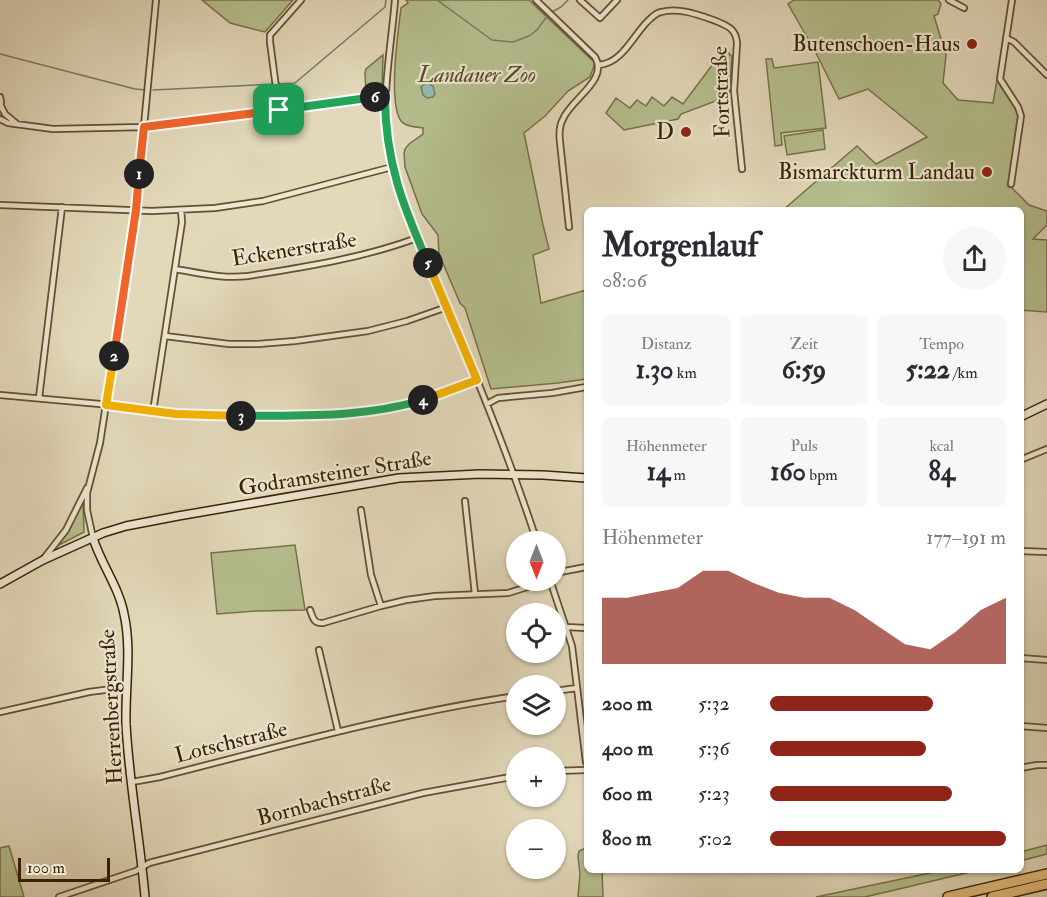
<!DOCTYPE html>
<html lang="de">
<head>
<meta charset="utf-8">
<style>
	body { margin:0; font-family:"IM FELL Double Pica",serif; background:#f7f7f7; color:#2b2b33; height:100vh; display:flex; flex-direction:column; font-size:22px; white-space:nowrap }
	* { box-sizing:border-box; margin:0 }
	p { font-size:20px; color:#7c7c81 }
	.icon { flex:none; width:33px; height:33px; fill:none; stroke:currentColor; stroke-width:2; stroke-linecap:round; stroke-linejoin:round }
	.map { position:relative; flex:1; overflow:hidden }
	.side { position:absolute; left:584px; top:207px; width:440px; height:666px; display:flex; flex-direction:column; background:#fff; border-radius:9px; box-shadow:0 2px 4px #0004 }
	.side>* { flex:none }
	.needle { width:39px; rotate:180deg }
	.tools { position:absolute; left:506px; top:531px; display:grid; gap:12px }
	.tools a { display:grid; place-items:center; width:60px; height:60px; border-radius:50%; background:#fff; box-shadow:0 2px 4px #0004; font-size:30px }
	.scale { position:absolute; left:18px; bottom:15px; width:92px; box-sizing:border-box; padding-left:6px; border:3px solid #3a2201; border-top:0; font-size:16px; line-height:21px; white-space:nowrap; color:#3a2201; -webkit-text-stroke:4px #ece6d2; paint-order:stroke }
	.pin { position:absolute; display:grid; place-items:center; width:51px; height:51px; color:#fff; margin:-26px; border-radius:12px; box-shadow:0 3px 9px #0006 }
	.km { position:absolute; width:30px; height:30px; margin:-15px; border-radius:50%; background:#222; color:#fff; font-size:16px; line-height:30px; text-align:center }
	.round { display:grid; place-items:center; flex:none; width:63px; height:63px; border-radius:32px; background:#f7f7f7 }
	.headline { display:flex; align-items:center; justify-content:space-between; height:102px; padding:0 18px }
	h1 { font-size:33px; font-weight:700; line-height:45px }
	.figures { display:grid; grid-template-columns:repeat(3,1fr); gap:9px; height:102px; padding:6px 18px }
	.figures div { display:grid; align-content:center; border-radius:9px; background:#f7f7f7; text-align:center }
	.figures b { font-size:26px; font-weight:700 }
	.figures small { font-size:16px; font-weight:400 }
	.figures p { font-size:16px }
	.chart { height:168px; padding:12px 18px }
	.chart p { display:flex; justify-content:space-between }
	.chart svg { width:100%; height:108px; margin-top:6px; fill:#8f2418; opacity:.7 }
	ul { padding:0 18px; list-style:none; font-size:20px }
	li { display:grid; grid-template-columns:96px 72px 1fr; align-items:center; height:45px }
	li i { height:15px; border-radius:8px; background:#8f2418 }
	.map>svg:first-child { display:block }
	.green { fill:#b5be8e; stroke:#787048; stroke-width:1.5 }
	.water { fill:#95baae; stroke:#717d69; stroke-width:1.5 }
	.lines { fill:none; stroke-linecap:round; stroke-linejoin:round }
	.stream { stroke:#717d69; stroke-width:1.5 }
	.street-casing { stroke:#64502f; stroke-width:8 }
	.secondary-casing { stroke:#3a2201; stroke-width:10 }
	.highway-casing { stroke:#3a2201; stroke-width:12 }
	.street { stroke:#ece6d2; stroke-width:4.5 }
	.secondary { stroke:#ece6d2; stroke-width:7 }
	.highway { stroke:#e1bc7d; stroke-width:9 }
	.split-1-casing { stroke:#fff; stroke-width:12 }
	.split-2-casing { stroke:#fff; stroke-width:12 }
	.split-3-casing { stroke:#fff; stroke-width:12 }
	.split-4-casing { stroke:#fff; stroke-width:12 }
	.split-5-casing { stroke:#fff; stroke-width:12 }
	.split-6-casing { stroke:#fff; stroke-width:12 }
	.split-7-casing { stroke:#fff; stroke-width:12 }
	.split-1 { stroke:#f0652b; stroke-width:8 }
	.split-2 { stroke:#f0652b; stroke-width:8 }
	.split-3 { stroke:#f5b400; stroke-width:8 }
	.split-4 { stroke:#22a559; stroke-width:8 }
	.split-5 { stroke:#f5b400; stroke-width:8 }
	.split-6 { stroke:#22a559; stroke-width:8 }
	.split-7 { stroke:#22a559; stroke-width:8 }
	.poi-dot { fill:#8f2418; stroke:#ece6d2; stroke-width:2 }
	.labels { text-anchor:middle; dominant-baseline:central; stroke-width:4.5; stroke-linejoin:round; paint-order:stroke }
	.poi-label { font-size:22px; fill:#3a2201; stroke:#ece6d2; text-anchor:end }
	.park-label { font-size:22px; font-style:italic; fill:#594924; stroke:#ece6d2 }
	.street-label { font-size:22px; fill:#3a2201; stroke:#ece6d2 }
</style>
</head>
<body>
<div class="map">
<svg width="1047" height="897" viewBox="0 0 1047 897">
	<rect width="100%" height="100%" fill="#e2d8ba"/>
	<filter id="stains"><feTurbulence type="fractalNoise" baseFrequency=".00333" numOctaves="4"/><feColorMatrix values="0 0 0 0 .2 0 0 0 0 .09 0 0 0 0 .02 0 0 0 .5 -.17"/></filter>
	<radialGradient id="worn" r=".72"><stop offset=".6" stop-color="#630" stop-opacity="0"/><stop offset="1" stop-color="#630" stop-opacity=".3"/></radialGradient>
	<path class="green" d="M 202,0 L 293,0 L 265,32 L 230,23 Z
		M 406,0 L 529,0 L 595,63 L 590,77 L 568,91 L 545,116 L 524,133 L 543,225 L 549,249 L 533,255 L 541,303 L 586,290 L 586,379 L 558,383 L 491,389 L 465,308 L 460,303 L 439,254 L 438,235 L 422,214 L 405,167 L 404,153 L 405,149 L 409,144 L 423,134 L 423,128 C 416,127 406,127 401,121 C 388,102 398,32 401,8 L 408,3 Z
		M 794,0 L 938,0 L 941,4 L 938,14 L 934,16 L 946,55 L 943,83 L 958,100 L 993,103 L 997,80 L 1019,111 L 1009,185 L 1029,205 L 1047,211 L 1047,225 L 1033,239 L 1047,240 L 1047,312 L 1020,310 L 1020,210 L 783,210 L 857,146 L 876,164 L 927,137 L 868,89 L 839,99 L 815,51 L 788,4 Z
		M 725,48 L 732,57 L 729,96 L 681,114 L 678,119 L 624,130 L 606,113 L 616,98 L 630,108 L 637,100 L 646,106 L 652,97 L 664,106 L 672,97 L 683,104 Z
		M 383,55 L 382,91 L 366,93 L 365,73 L 366,69 Z
		M 766,59 L 772,59 L 774,68 L 818,62 L 826,128 L 781,133 L 782,145 L 775,146 Z
		M 823,130 L 825,149 L 787,155 L 784,136 Z
		M 83,501 L 84,532 L 59,545 L 59,543 L 70,526 Z
		M 295,545 L 305,610 L 257,611 L 217,614 L 211,553 Z
		M 1047,845 L 1047,854 L 1020,861 L 1020,852 Z
		M 9,846 L 24,897 L 0,897 L 0,848 Z
		M 586,848 L 586,870 L 602,870 L 603,897 L 578,897 L 580,874 L 578,856 L 579,851 Z
		M 944,870 L 979,870 L 865,897 L 816,897 Z"/>
	<path class="water" d="M 427,83 L 433,86 L 435,94 L 433,97 L 427,98 L 423,95 L 421,87 L 423,85 Z"/>
	<g class="lines">
		<path class="stream" d="M 437,0 L 492,40 L 513,42 L 529,36 L 537,30 L 548,15
			M 552,12 L 561,7 L 568,0
			M 0,54 L 135,89 L 146,90
			M 153,90 L 295,83 L 385,7 L 386,0
			M 0,896 L 2,897"/>
		<g class="street-casing">
			<path id="street" d="M 395,0 C 391,49 381,96 388,145 C 397,202 425,255 447,308 C 480,385 511,462 537,542
				M 536,0 L 595,57 C 609,80 571,99 563,119 C 559,126 559,134 560,142 L 569,227
				M 580,0 L 600,18 L 617,0
				M 949,0 L 964,8
				M 1006,38 L 1014,42 L 1047,75
				M 598,65 C 621,64 632,38 646,23 C 651,18 655,13 661,12 C 679,7 699,15 716,21 C 728,26 736,29 737,43 L 734,91 L 742,169
				M 0,97 L 1,102 L 0,108
				M 1,106 L 5,114 L 17,124
				M 279,110 L 270,42 L 270,35 L 301,0
				M 0,119 L 8,123 L 53,129 L 144,127 L 385,96
				M 1011,184 L 1021,116 L 1018,107 L 1000,79 L 1012,0
				M 0,205 L 152,211 L 215,208 L 263,201 L 392,167
				M 175,269 C 199,273 223,279 248,276 C 305,267 363,258 417,238
				M 165,336 L 229,344 L 258,344 L 295,341 L 368,331 L 407,321 L 447,307
				M 0,395 L 100,404 L 158,412 L 189,415 L 337,415 L 375,411 L 420,401 L 439,395 L 477,380
				M 39,398 L 62,207
				M 487,404 L 498,398 L 552,393 L 586,387
				M 153,412 L 182,222 L 181,210
				M 1020,460 L 1047,449
				M 465,501 L 475,594
				M 361,510 L 371,575 L 381,606
				M 93,538 L 87,510 L 87,493 L 100,443 L 136,210 L 156,0
				M 1020,551 L 1047,552
				M 45,557 L 66,530 L 87,488
				M 555,573 L 586,567
				M 550,580 L 572,646 L 586,762
				M 310,610 C 313,618 314,624 323,623 L 381,606 L 406,600 L 435,596 L 508,593 L 550,580
				M 567,627 L 586,628
				M 319,650 L 338,731
				M 1020,658 L 1047,660
				M 555,691 L 577,688
				M 0,712 L 89,692 L 112,689 L 126,689
				M 1020,726 L 1047,728
				M 1020,768 L 1037,765 L 1047,765
				M 555,771 L 586,770
				M 132,782 L 160,777 C 278,747 395,714 516,696
				M 59,897 L 136,871 L 149,863 L 423,793 L 516,776"/>
		</g>
		<g class="secondary-casing">
			<path id="secondary" d="M 1020,417 L 1047,404
				M 93,538 C 101,564 119,587 124,614 C 132,650 125,687 126,724 C 129,782 140,839 145,897
				M 0,584 L 43,560 L 103,533 L 126,526 L 178,516 L 399,478 L 480,474 L 543,475 L 586,478"/>
		</g>
		<g class="highway-casing">
			<path id="highway" d="M 948,897 L 1047,874
				M 992,897 L 1047,884"/>
		</g>
		<use href="#street" class="street"/>
		<use href="#secondary" class="secondary"/>
		<use href="#highway" class="highway"/>
	</g>
	<g class="lines">
		<g class="split-1-casing">
			<path id="split-1" d="M 139,174 L 144,127 L 279,110"/>
		</g>
		<g class="split-2-casing">
			<path id="split-2" d="M 114,356 L 136,210 L 139,174"/>
		</g>
		<g class="split-3-casing">
			<path id="split-3" d="M 114,356 L 106,405 L 176,414 L 241,416"/>
		</g>
		<g class="split-4-casing">
			<path id="split-4" d="M 241,416 C 304,415 362,418 423,400"/>
		</g>
		<g class="split-5-casing">
			<path id="split-5" d="M 423,400 L 477,380 L 428,263"/>
		</g>
		<g class="split-6-casing">
			<path id="split-6" d="M 375,97 L 385,96 C 385,161 403,206 428,263"/>
		</g>
		<g class="split-7-casing">
			<path id="split-7" d="M 279,110 L 375,97"/>
		</g>
		<use href="#split-1" class="split-1"/>
		<use href="#split-2" class="split-2"/>
		<use href="#split-3" class="split-3"/>
		<use href="#split-4" class="split-4"/>
		<use href="#split-5" class="split-5"/>
		<use href="#split-6" class="split-6"/>
		<use href="#split-7" class="split-7"/>
	</g>
	<g class="poi-dot">
		<circle cx="972" cy="44" r="6"/>
		<circle cx="686" cy="132" r="6"/>
		<circle cx="987" cy="172" r="6"/>
	</g>
	<g class="labels">
		<g class="poi-label">
			<text x="960" y="44">Butenschoen-Haus</text>
			<text x="674" y="132">D</text>
			<text x="975" y="172">Bismarckturm Landau</text>
		</g>
		<g class="park-label">
			<text x="477" y="75">Landauer Zoo</text>
		</g>
		<g class="street-label">
			<text transform="translate(721 92) rotate(-92)">Fortstraße</text>
			<text transform="translate(294 249) rotate(-9)">Eckenerstraße</text>
			<text transform="translate(335 473) rotate(-9)">Godramsteiner Straße</text>
			<text transform="translate(111 707) rotate(-93)">Herrenbergstraße</text>
			<text transform="translate(231 742) rotate(-14)">Lotschstraße</text>
			<text transform="translate(324 801) rotate(-15)">Bornbachstraße</text>
		</g>
	</g>
	<rect width="100%" height="100%" filter="url(#stains)"/>
	<rect width="100%" height="100%" fill="url(#worn)"/>
</svg>
<div class="tools">
<a><svg class="needle" viewBox="-14 -14 28 28"><path d="M0-13l5 13h-10z" fill="#e53935"/><path d="M0 13l5-13h-10z" fill="#7c7c81"/></svg></a>
<a><svg class="icon" aria-label="locate" viewBox="0 0 24 24"><circle cx="12" cy="12" r="6"/><path d="M12 2v4M12 18v4M2 12h4M18 12h4"/></svg></a>
<a><svg class="icon" aria-label="layers" viewBox="0 0 24 24"><path d="M12 4l9 5-9 5-9-5zM3 14l9 5 9-5"/></svg></a>
<a>+</a>
<a>−</a>
</div>
<div class="scale">100 m</div>
<div class="pin" style="left:279px;top:110px;background:#1e9e55"><svg class="icon" aria-label="arrive" viewBox="0 0 24 24"><path d="M6 21V4h12l-3 4 3 4H6"/></svg></div>
<b class="km" style="left:139px;top:174px">1</b>
<b class="km" style="left:114px;top:356px">2</b>
<b class="km" style="left:241px;top:416px">3</b>
<b class="km" style="left:423px;top:400px">4</b>
<b class="km" style="left:428px;top:263px">5</b>
<b class="km" style="left:375px;top:97px">6</b>
<section class="side">
<div class="headline"><div><h1>Morgenlauf</h1><p>08:06</p></div><a class="round"><svg class="icon" aria-label="share" viewBox="0 0 24 24"><path d="M12 15V3M7 8l5-5 5 5M5 13v7h14v-7"/></svg></a></div>
<div class="figures">
<div><p>Distanz</p><b>1.30<small> km</small></b></div>
<div><p>Zeit</p><b>6:59</b></div>
<div><p>Tempo</p><b>5:22<small> /km</small></b></div>
</div>
<div class="figures">
<div><p>Höhenmeter</p><b>14<small> m</small></b></div>
<div><p>Puls</p><b>160<small> bpm</small></b></div>
<div><p>kcal</p><b>84</b></div>
</div>
<div class="chart"><p><span>Höhenmeter</span>177–191 m</p>
<svg viewBox="0 0 160 44" preserveAspectRatio="none"><path d="M0 44V17L10 17L20 15L30 13L40 6L50 6L60 11L70 15L80 17L90 17L100 22L110 29L120 36L130 38L140 31L150 22L160 17V44z"/></svg>
</div>
<ul>
<li><b>200 m</b>5:32<i style="width:69%"></i></li>
<li><b>400 m</b>5:36<i style="width:66%"></i></li>
<li><b>600 m</b>5:23<i style="width:77%"></i></li>
<li><b>800 m</b>5:02<i style="width:100%"></i></li>
</ul>
</section>
</div>
</body>
</html>
